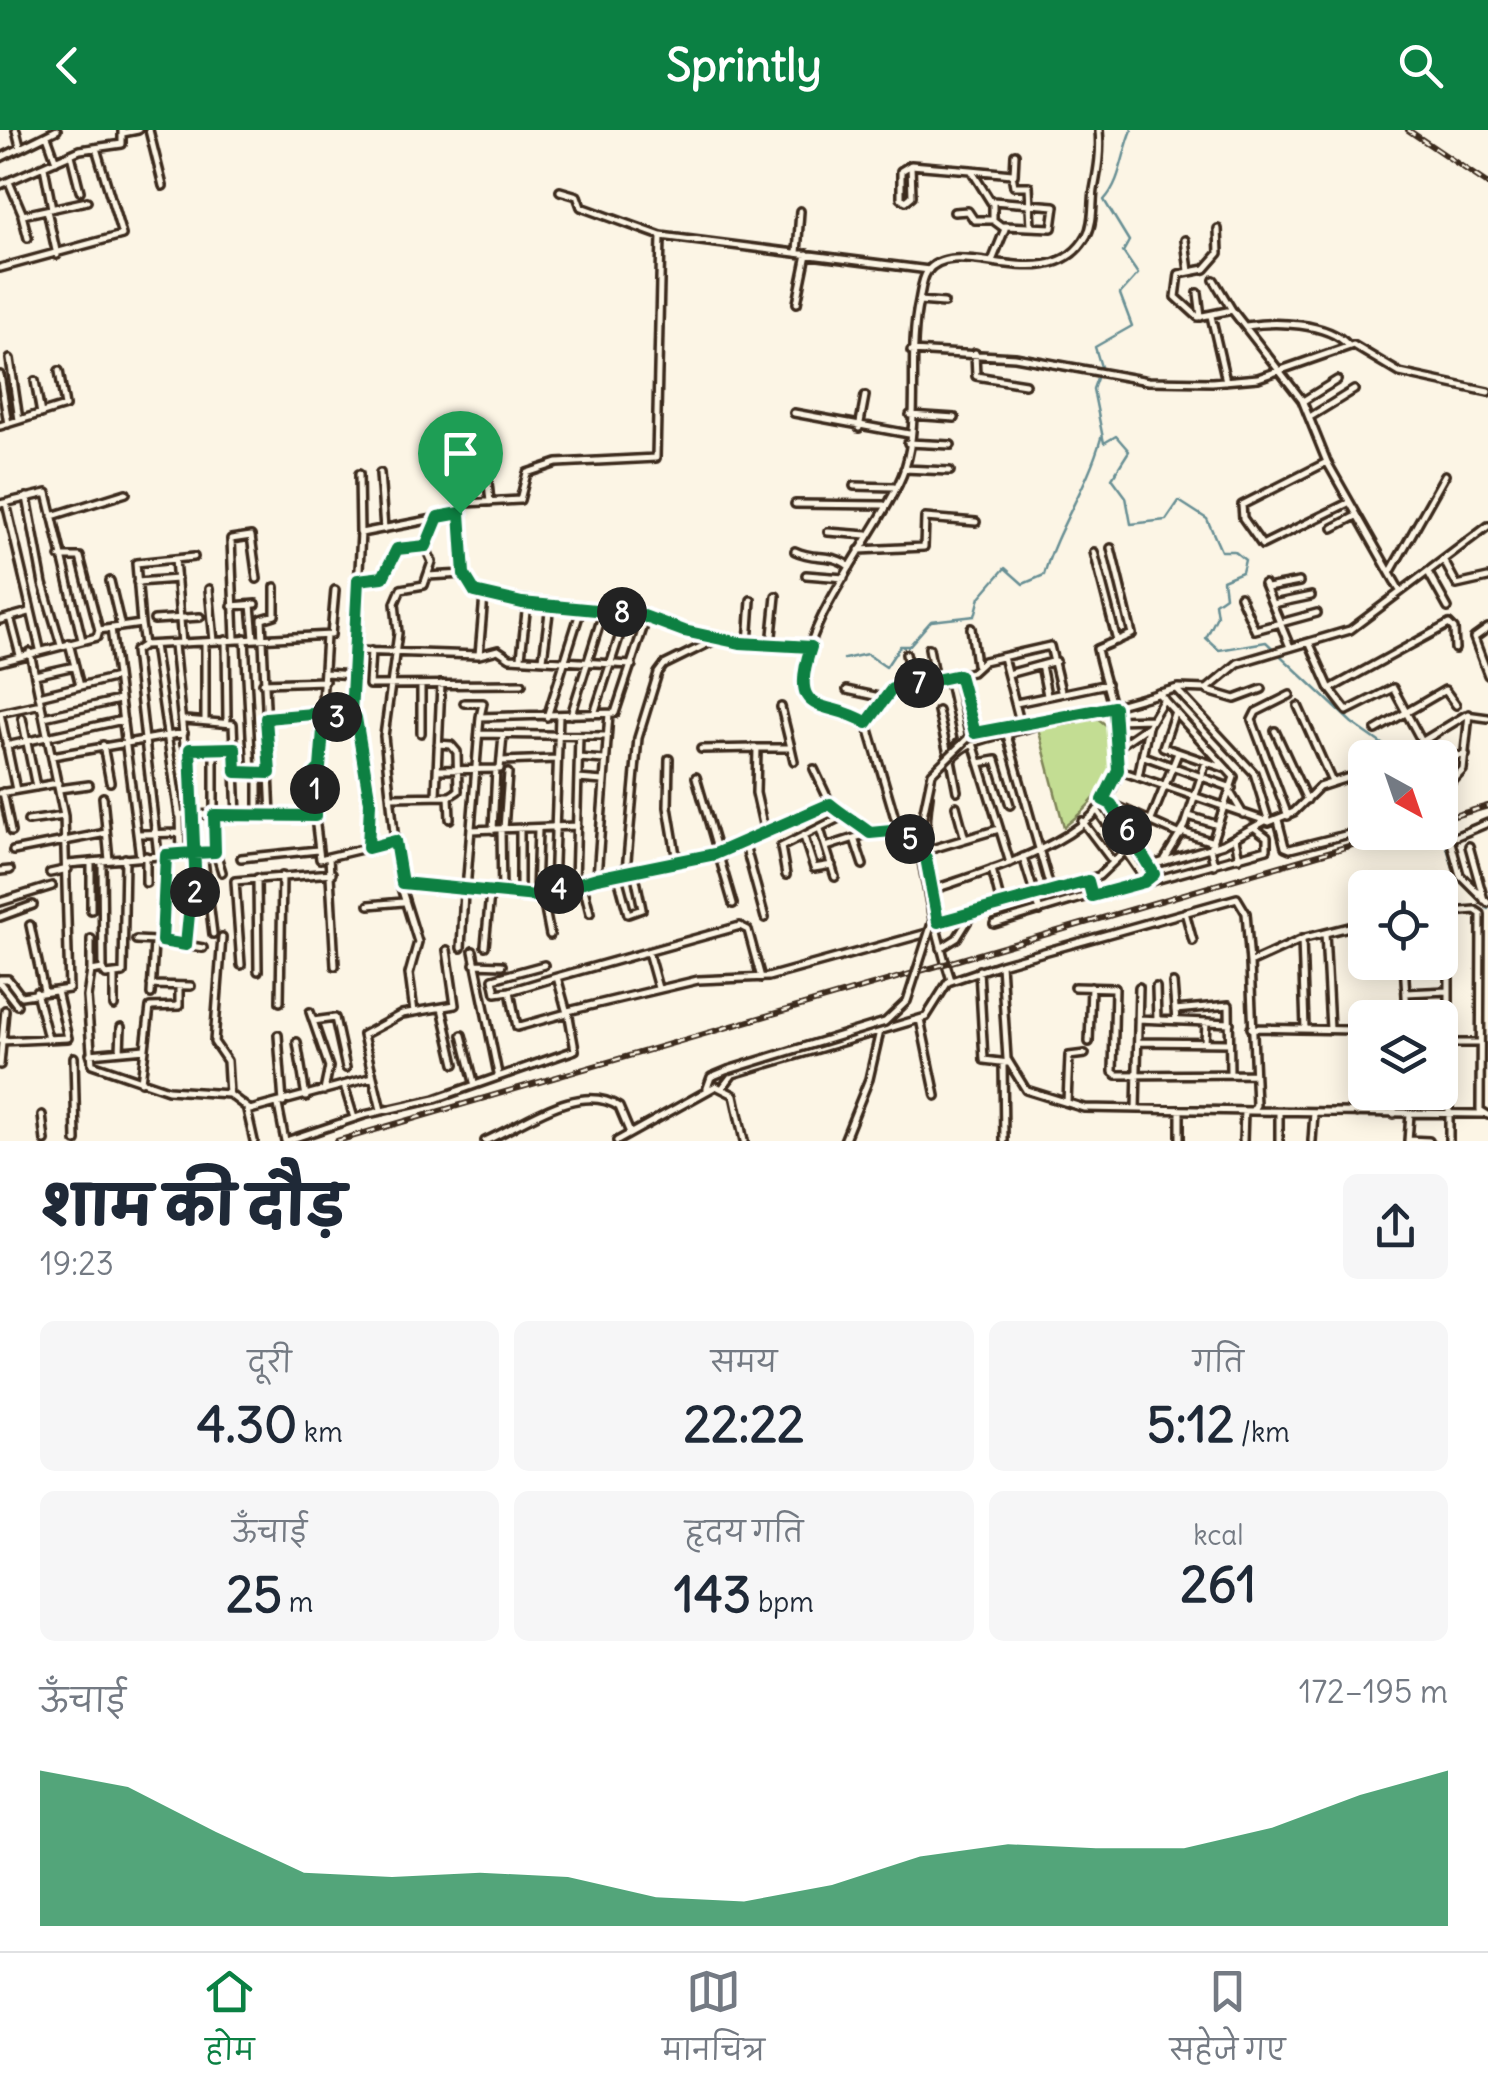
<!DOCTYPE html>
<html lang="hi">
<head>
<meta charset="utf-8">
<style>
	body { margin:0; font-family:Delius,"Playpen Sans Deva",sans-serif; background:#f6f6f7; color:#1f2937; height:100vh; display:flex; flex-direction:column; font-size:38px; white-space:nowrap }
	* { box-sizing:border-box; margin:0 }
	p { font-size:32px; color:#747a83 }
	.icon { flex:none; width:55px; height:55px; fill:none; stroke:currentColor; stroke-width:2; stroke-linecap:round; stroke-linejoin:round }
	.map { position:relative; height:1011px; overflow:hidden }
	.details { display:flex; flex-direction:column; background:#fff; flex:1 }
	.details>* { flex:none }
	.needle { width:65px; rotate:140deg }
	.tools { position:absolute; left:1348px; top:610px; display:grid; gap:20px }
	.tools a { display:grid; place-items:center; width:110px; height:110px; border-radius:15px; background:#fff; box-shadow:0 5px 25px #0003; font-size:50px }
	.pin { position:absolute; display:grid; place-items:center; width:85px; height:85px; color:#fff; margin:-102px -42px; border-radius:50% 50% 50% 0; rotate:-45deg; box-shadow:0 0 10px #0007 }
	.pin .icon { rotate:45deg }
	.km { position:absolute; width:50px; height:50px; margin:-25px; border-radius:50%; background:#222; color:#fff; font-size:28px; line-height:50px; text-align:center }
	.round { display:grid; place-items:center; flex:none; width:105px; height:105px; border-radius:15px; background:#f6f6f7 }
	.overview { display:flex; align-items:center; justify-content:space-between; height:170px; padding:0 40px }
	h1 { font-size:55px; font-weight:800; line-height:75px }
	.stats { display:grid; grid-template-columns:repeat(3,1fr); gap:15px; height:170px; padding:10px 40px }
	.stats div { display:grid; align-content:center; border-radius:15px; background:#f6f6f7; text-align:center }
	.stats b { font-size:50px; font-weight:800 }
	.stats small { font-size:28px; font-weight:400 }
	.stats p { font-size:28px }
	.chart { height:280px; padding:20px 40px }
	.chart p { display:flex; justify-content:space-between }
	.chart svg { width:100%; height:180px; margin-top:10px; fill:#0b8043; opacity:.7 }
	header { display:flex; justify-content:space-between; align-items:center; height:130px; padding:0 40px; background:#0b8043; color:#fff; font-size:45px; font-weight:800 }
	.menu { display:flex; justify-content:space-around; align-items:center; height:140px; border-top:2px solid #e0e1e3; background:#fff; font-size:28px; color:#747a83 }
	.menu a { display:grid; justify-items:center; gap:5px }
	.menu .active { color:#0b8043 }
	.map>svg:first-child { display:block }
	.green { fill:#c3dd93; stroke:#7f8458; stroke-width:2.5 }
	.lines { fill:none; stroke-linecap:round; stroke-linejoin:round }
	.stream { stroke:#678f94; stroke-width:2.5 }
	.minor-casing { stroke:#3b2a1e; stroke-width:12 }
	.minor { stroke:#fcf5e5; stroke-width:5 }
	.rail-casing { stroke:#3b2a1e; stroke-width:6 }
	.rail { stroke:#fcf5e5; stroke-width:2.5; stroke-dasharray:8; stroke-linecap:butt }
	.minor-bridge-casing { stroke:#3b2a1e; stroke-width:12; stroke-linecap:butt }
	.minor-bridge { stroke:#fcf5e5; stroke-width:5 }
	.route-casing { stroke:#fff; stroke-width:20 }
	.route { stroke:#0b8043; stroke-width:12 }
</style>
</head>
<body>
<header><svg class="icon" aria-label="back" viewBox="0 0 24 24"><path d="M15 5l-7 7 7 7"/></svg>Sprintly<svg class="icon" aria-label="search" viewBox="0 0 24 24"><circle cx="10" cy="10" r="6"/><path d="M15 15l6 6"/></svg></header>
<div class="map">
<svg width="1488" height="1011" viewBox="0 0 1488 1011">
	<rect width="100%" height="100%" fill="#fcf5e5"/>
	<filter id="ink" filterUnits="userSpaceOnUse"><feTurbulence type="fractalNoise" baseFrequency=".01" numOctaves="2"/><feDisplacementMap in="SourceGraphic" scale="20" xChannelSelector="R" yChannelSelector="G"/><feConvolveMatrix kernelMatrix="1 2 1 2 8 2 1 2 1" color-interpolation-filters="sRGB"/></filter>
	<g filter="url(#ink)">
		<path class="green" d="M 1097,588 L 1110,598 C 1121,643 1097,671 1064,697 L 1038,598 Z"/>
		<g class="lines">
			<path class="stream" d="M 1132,0 C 1122,23 1121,52 1104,70 L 1129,111 L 1123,122 L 1138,144 L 1120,164 L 1132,196 L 1095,217 L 1101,237 L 1093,259 L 1104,313 L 1116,306 L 1129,321 L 1112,348 L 1126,367 L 1131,394 L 1166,390 L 1179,371 L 1207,389 L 1221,421 L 1234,421 L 1245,430 L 1242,442 L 1223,450 L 1225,466 L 1215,473 L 1217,486 L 1206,508 L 1219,520 L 1266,512 L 1352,593 L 1402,628
				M 844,529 L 867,524 L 886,537 L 900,516 L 909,516 L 931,491 L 975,486 L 980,467 L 1005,438 L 1023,454 L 1044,445 C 1058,396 1087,358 1101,308
				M 1440,695 L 1456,747 L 1488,779"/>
			<g class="minor-casing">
				<path id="minor" d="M 16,0 L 20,16
					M 149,0 L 163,56
					M 123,3 L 138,0
					M 47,6 L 56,31
					M 71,25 L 80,61
					M 0,28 L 57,0
					M 44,37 L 52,78
					M 971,40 L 1012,44 L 1014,56 L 1029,56 L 1031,97
					M 1014,45 L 1015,24
					M 9,52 L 23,85 L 87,71
					M 0,55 L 80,20 L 122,14 L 122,0
					M 560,61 L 577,66 L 581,77 L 661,106
					M 906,71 L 901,68 L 901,41 L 911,35 L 971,40 L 991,72
					M 906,71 L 912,66 L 911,35
					M 47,80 L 57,125
					M 954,82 L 968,81 L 974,90 L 993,90
					M 22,85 L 28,108
					M 1218,99 L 1219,123 L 1205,139 L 1179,144 L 1176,167 L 1198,187 L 1232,180
					M 1185,110 L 1189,141
					M 797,123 L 800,81
					M 992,131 L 1005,99 L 993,90 L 993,71 L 1055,76 L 1052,98 L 1004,96
					M 0,138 L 122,105 L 96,18
					M 1214,150 L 1232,180 L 1302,270 L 1327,332 L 1399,459
					M 1198,163 L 1201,187
					M 919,171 L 944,173
					M 797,173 L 807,124
					M 1211,186 L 1226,251
					M 1246,196 C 1274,191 1327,192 1348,215
					M 911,221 L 1015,227 L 1148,251 L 1212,252 L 1258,248 L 1353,215 L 1400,243 L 1488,262
					M 975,223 L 976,246 L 1025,254
					M 10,229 L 19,290
					M 0,245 L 8,294
					M 35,251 L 41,284
					M 1303,271 L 1337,250
					M 794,283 L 909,304
					M 910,285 L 955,288
					M 1310,287 L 1354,260
					M 0,296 L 65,276 L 59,241
					M 859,298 L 865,266
					M 908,313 L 951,315
					M 468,332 L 469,373
					M 1327,332 L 1242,375 L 1243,388 L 1262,415 L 1348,373
					M 904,339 L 950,341
					M 380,343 L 384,399
					M 487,343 L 490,372
					M 359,344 L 360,403
					M 854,356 L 894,357
					M 27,367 L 43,454 L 61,515
					M 6,373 L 40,519
					M 0,374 L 47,363 L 82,510
					M 795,374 L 884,375
					M 460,383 L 464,444 L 481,465 L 638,484 L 684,501 L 740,513 L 811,517
					M 52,386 L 126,363
					M 438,387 L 425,416 L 432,432 L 424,455 L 401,459 L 395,473 L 398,503 L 384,606 L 399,751 L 466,762 L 536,766 L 597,747 L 715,724 L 829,674 C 843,684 856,692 870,703 L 902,701
					M 1333,398 L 1356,386
					M 828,402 L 867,405
					M 859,420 L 924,417 L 925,388 L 976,392
					M 795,421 C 815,431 833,422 850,437
					M 1094,422 L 1117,511
					M 60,427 L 80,427 L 99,500
					M 175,429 L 182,514
					M 1444,431 L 1457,455 L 1488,448
					M 1428,442 L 1448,478
					M 1390,443 L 1445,345
					M 806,445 L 844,448
					M 427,446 L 464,444
					M 358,450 L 383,447 L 399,418 L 425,416
					M 110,451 L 121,497
					M 137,452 L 177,449
					M 1264,454 L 1290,517
					M 1267,458 L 1299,452
					M 209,459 L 214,511
					M 1240,466 L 1255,500 L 1317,483
					M 1273,474 L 1311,466
					M 251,475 L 254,508
					M 232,476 L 256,474
					M 10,487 L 20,525
					M 0,490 L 29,482
					M 154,490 L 200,487
					M 141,494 L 136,433 L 194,427
					M 111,498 L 140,727
					M 971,498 L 976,534
					M 1488,498 L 1474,508 L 1488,545
					M 245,508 L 252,643
					M 235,509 L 231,409 L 251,406 L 257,449
					M 226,510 L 227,590
					M 1309,512 L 1330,559
					M 69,513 L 80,556
					M 748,514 L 751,470
					M 144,515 L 135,521 L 158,725
					M 154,515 L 179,685
					M 174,515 L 184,614 L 191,621 L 194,723
					M 771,515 L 776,466
					M 929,518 L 935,550
					M 355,521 L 479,525 L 498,520 L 510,528 L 632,535
					M 371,521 L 369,555 L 522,554
					M 906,524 L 912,554
					M 479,525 L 484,466
					M 521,527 L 527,473
					M 1003,527 L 1020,592
					M 543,529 L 550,475
					M 0,532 L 97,507 L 99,500 L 141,494 L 144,515 L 331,505 L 335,460
					M 1041,535 L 1047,565
					M 326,543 L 351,545
					M 1008,544 L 1056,531
					M 35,545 L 75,536
					M 959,545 L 975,603
					M 948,547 L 961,607
					M 263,553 L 325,551
					M 421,555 L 421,603
					M 1176,559 L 1254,643 L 1269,692
					M 847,560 L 884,568
					M 1208,561 L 1235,569 L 1262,559
					M 1158,563 L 1234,647 L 1210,718 L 1214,735
					M 39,566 L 117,547
					M 464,573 L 483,573 L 480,587
					M 1016,573 L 1107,554
					M 1298,576 L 1332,652
					M 781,577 L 791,618
					M 938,581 L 948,624
					M 1175,581 L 1163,617 L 1227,639
					M 0,583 L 16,660
					M 0,583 L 41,574
					M 594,584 L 627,483
					M 571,585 L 604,480
					M 351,586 L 356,588 L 369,672 L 368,718
					M 44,587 L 119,570
					M 324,587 L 351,585 L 361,403 L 459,384 L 466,373 L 520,370 L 527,343 L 557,333 L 656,328 L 661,106 L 929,140
					M 547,587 L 582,476
					M 22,588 L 36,657
					M 266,588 L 323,583
					M 205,589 L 205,512
					M 185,590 L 233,594 L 237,686
					M 1115,590 L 1152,589
					M 867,593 L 892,559 L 972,542 L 984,531 L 1050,516 L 1061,561
					M 1376,600 L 1445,560 L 1456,575
					M 1275,601 L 1307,670
					M 480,604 L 606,606
					M 1007,605 L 1051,761
					M 1421,610 L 1393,558 L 1347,581 L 1330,559 L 1449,494 L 1454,499 L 1455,519
					M 973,613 L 1010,733
					M 438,614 L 451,615 L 457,622 L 458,661 L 450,666
					M 103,615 L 110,652
					M 6,616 L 123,590
					M 1119,616 L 1148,596 L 1164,569
					M 214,618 L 214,716 L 222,742
					M 757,618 L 791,618 L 794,631
					M 190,619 L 235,618
					M 701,619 L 757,618 L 756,663 L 765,703
					M 948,625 L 964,607 L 990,598 L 1083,585 L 1178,558 L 1207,559 L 1238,533 L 1350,500 L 1488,396
					M 52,626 L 184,603
					M 1144,626 L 1232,658
					M 579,628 L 604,630
					M 1395,628 L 1466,585 L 1488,588
					M 1433,628 L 1466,625
					M 669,629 L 668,677 L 677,731
					M 502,631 L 556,629
					M 979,633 L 996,630 L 1010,675
					M 814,639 L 831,675
					M 437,640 L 500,639 L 503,605
					M 1118,640 L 1269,692 L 1294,682 L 1319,657 L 1365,642
					M 237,642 L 271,643
					M 696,647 L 733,774
					M 1138,647 L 1148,597
					M 578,649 L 603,651
					M 1449,655 L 1463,640 L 1469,584
					M 59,659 L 89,655
					M 957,661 L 951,630 C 972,602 1016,607 1045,591
					M 3,662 L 11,702
					M 1230,662 L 1243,684
					M 0,663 L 58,653
					M 436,665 L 441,554
					M 929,666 C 920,723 932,795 951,850
					M 103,667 L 109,730
					M 391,667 L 449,666 L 450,689
					M 1103,670 L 1181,705
					M 956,676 L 965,709
					M 1097,680 L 1146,751
					M 258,685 L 258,643
					M 271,686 L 262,489 L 275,485 L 275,457
					M 1189,686 L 1218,695
					M 1288,686 L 1252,590 L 1256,582 L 1290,565
					M 315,687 L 326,506
					M 1278,690 L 1285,717 L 1290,719 L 1365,700 L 1360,683 L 1365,679
					M 28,691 L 64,686
					M 1082,691 L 1113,732
					M 1488,693 L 1450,709 L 1460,745 L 1488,773
					M 501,699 L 502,765
					M 504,699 L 508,643
					M 820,699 L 835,747
					M 471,700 L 577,696
					M 493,700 L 496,639
					M 520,700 L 520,767
					M 1182,702 L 1213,712
					M 137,704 L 179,703
					M 804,707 L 814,738 L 832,735
					M 854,708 L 863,735
					M 1235,709 L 1239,728
					M 744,711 L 765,788
					M 1469,716 L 1484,770
					M 826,717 L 870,703
					M 13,721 L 106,703
					M 925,721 L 999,699
					M 203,722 L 213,804
					M 146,726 L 146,753
					M 329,727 L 335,836
					M 1023,727 L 1040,781
					M 241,728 L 318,720
					M 926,728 L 895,688 L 867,593 C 849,580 809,588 804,558 C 796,495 885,397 905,338 C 921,289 907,224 919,171 C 921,162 922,149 927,142 C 954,102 1051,172 1087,105 C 1094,92 1092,75 1094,60 C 1098,39 1101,22 1099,0
					M 1165,729 L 1185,696 L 1206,632
					M 102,731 L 103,839 L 91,841 L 87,867 L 92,934 L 168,960 L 229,964 L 250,980 L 373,947
					M 68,734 L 181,724 L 180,684 L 315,687 L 320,729 L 395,711
					M 1152,735 L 1223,714 L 1265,691
					M 992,739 L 1001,774
					M 0,741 L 10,740
					M 626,741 L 638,608 L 658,543 L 664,535 L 715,510
					M 50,743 L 68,739
					M 617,743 L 628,784 L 642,779 L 634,740
					M 786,745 L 781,717 L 841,687
					M 597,747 L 609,584
					M 257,748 L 258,841
					M 399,751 L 418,812 L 409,844 L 414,882
					M 582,751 L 590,783
					M 1148,752 L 1267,719 L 1267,707 L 1255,698
					M 575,753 L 579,606
					M 466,760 L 480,587 L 615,583 L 647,486
					M 932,760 C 986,741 1109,709 1118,640 C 1124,598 1105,558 1097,519 L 1132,504 L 1111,418
					M 553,761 L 559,586
					M 542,764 L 550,805
					M 536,766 L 538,699
					M 0,772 L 52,756
					M 369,775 L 403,772
					M 91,780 L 91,732
					M 1185,782 L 1193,811
					M 1449,782 L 1449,1011
					M 1440,783 L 1475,780 L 1481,784 L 1480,980 L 1488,985
					M 0,787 L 33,775
					M 937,791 L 1099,746 L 1147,700 L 1178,623
					M 994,794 L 1151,747 L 1154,739 L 1111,674
					M 30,795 L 44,861
					M 1325,803 L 1330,899
					M 222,807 L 214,912 L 227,931 L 229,964
					M 91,809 L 91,841
					M 1302,809 L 1305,899
					M 136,810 L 155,811
					M 162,811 L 203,818
					M 187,815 L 191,764 L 196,761 L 192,723
					M 485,816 L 490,764
					M 461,818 L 464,762
					M 941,818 L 957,808 L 972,784
					M 473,821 L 498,944
					M 648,822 L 658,858
					M 1404,832 L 1407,883
					M 1421,832 L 1422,840 L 1448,840
					M 474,834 L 502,835
					M 1001,834 L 1237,768 L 1246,783 L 1250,833
					M 241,835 L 235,751 L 332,743
					M 102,840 L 106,845 L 123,843 L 125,728
					M 979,840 L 984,930 L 1009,933
					M 114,845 L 114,876
					M 557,847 L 510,861 L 517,897 L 567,883 L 557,847 L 740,796 L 748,800 L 761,848
					M 0,849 L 8,849 L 21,866 L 69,859 L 64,686 L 30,522
					M 0,853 L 17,875
					M 1173,853 L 1176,891
					M 151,855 L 191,856
					M 1074,857 L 1115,858 L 1113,942 L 1117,945 L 1254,944
					M 1156,857 L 1157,890
					M 510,861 L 496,863 L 493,849 L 544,835
					M 36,862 L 48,908
					M 1406,863 L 1448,861
					M 151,864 L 154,812 L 163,809 L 166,725
					M 280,872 L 282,746
					M 442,878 L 455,934
					M 1175,880 L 1229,875 L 1230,943
					M 310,882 L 329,937 L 324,961
					M 1390,884 L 1447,881
					M 920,889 L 936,966
					M 1138,889 L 1230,893
					M 313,891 L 335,888 L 346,938
					M 1251,898 L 1354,900 L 1357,983
					M 278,905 L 283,973
					M 462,905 L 474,952
					M 1,911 L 68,908 L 57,861
					M 297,912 L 306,967
					M 1089,912 L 1091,857
					M 1138,912 L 1229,913
					M 1205,912 L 1206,892
					M 1440,913 L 1479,913
					M 120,921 L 121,897
					M 90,924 L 145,919
					M 74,927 L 76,1011
					M 1003,933 L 1004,1011
					M 0,935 L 5,880
					M 141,952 L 150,877 L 179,876 L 179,856
					M 344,955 L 354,988
					M 723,957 L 733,944 L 926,887 L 948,852 L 1001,834 L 1007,929 L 1026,960 L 1084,978 L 1252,981 L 1256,975 L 1250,833 L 1305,808 L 1365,793
					M 707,958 L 711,947 L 728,940
					M 1394,962 L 1394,984
					M 1067,972 L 1069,926 L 1085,924
					M 278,975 L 285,1011
					M 1136,979 L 1139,857
					M 247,980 L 254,1011
					M 381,980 L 363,905 L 402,884 L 455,875 L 447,820
					M 1180,980 L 1180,1011
					M 1252,981 L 1483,984
					M 42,985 L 45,1011
					M 1408,1010 L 1429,1011
					M 286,1011 L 364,985 L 435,969 L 575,920 L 568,881 L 698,850 L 768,847 L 938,800
					M 485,1011 C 521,996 579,950 619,977 L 630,1003
					M 617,1011 L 716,956 L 734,965 L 744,1011
					M 844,1011 L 869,949 L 880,901
					M 1243,1011 L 1244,981
					M 1279,1011 L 1279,983
					M 1312,1011 L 1314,983
					M 1408,1011 L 1410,984"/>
			</g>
			<use href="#minor" class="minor"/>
			<g class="rail-casing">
				<path id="rail" d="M 1408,0 L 1488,54
					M 1440,690 L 1488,676
					M 337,1011 L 1397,702"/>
			</g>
			<use href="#rail" class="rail"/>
			<g class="minor-bridge-casing">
				<path id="minor-bridge" d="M 728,940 L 885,892 L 907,871 L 933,790 L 918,710 L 932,643 L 968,608 L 1027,593"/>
			</g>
			<use href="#minor-bridge" class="minor-bridge"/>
		</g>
	</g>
	<g class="lines" filter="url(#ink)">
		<g class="route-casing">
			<path id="route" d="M 460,383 L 438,387 L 426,416 L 397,419 L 383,447 L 358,450 L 351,585 L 324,587 L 320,638 L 315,643 L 315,686 L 214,685 L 215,722 L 194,723 L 192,723 L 166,725 L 162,811 L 186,815 L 191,764 L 196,762 L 190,619 L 235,618 L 236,642 L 270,643 L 266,588 L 324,583 L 324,587 L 356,588 L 370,672 L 368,718 L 395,711 L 402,753 L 536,766 L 597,748 L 715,724 L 830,674 C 843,685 856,692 870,703 L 902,700 L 926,728 L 938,792 L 1088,751 L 1092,766 L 1144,752 L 1154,744 L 1111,674 L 1103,670 L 1118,640 L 1114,577 L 975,603 L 959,545 L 892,559 L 867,593 C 830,568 786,592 811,517 L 740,513 L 684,501 L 638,484 L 522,473 L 475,462 L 464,444 L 460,383"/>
		</g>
		<use href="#route" class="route"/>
	</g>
</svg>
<div class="tools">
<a><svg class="needle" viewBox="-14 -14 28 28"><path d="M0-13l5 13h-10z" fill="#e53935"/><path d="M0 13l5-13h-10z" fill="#747a83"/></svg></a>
<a><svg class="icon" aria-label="locate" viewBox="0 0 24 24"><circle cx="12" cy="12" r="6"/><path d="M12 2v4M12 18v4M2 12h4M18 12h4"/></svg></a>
<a><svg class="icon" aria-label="layers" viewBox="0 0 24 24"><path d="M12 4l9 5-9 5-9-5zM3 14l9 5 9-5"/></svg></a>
</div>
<div class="pin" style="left:460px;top:383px;background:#1e9e55"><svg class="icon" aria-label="arrive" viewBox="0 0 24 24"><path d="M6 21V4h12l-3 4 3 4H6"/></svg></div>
<b class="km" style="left:315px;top:659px">1</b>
<b class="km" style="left:195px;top:762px">2</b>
<b class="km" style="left:337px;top:587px">3</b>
<b class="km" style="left:559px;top:759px">4</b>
<b class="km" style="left:910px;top:709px">5</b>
<b class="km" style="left:1127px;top:700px">6</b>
<b class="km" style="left:919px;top:553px">7</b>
<b class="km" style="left:622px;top:482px">8</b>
</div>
<section class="details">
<div class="overview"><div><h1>शाम की दौड़</h1><p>19:23</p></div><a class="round"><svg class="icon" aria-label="share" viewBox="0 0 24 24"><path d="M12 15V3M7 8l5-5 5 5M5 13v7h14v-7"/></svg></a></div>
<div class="stats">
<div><p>दूरी</p><b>4.30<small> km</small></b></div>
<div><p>समय</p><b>22:22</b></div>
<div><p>गति</p><b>5:12<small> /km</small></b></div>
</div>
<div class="stats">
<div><p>ऊँचाई</p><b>25<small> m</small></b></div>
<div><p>हृदय गति</p><b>143<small> bpm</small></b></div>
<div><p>kcal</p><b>261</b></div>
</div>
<div class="chart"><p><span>ऊँचाई</span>172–195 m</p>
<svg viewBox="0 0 160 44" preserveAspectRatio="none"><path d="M0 44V6L10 10L20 21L30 31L40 32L50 31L60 32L70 37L80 38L90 34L100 27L110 24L120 25L130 25L140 20L150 12L160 6V44z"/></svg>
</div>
</section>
<nav class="menu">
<a class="active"><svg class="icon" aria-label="home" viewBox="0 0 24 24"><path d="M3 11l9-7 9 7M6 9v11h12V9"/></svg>होम</a>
<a><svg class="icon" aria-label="map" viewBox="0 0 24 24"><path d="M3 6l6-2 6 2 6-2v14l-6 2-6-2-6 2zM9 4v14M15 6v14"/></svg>मानचित्र</a>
<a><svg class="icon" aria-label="saved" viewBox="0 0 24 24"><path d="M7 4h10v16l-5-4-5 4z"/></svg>सहेजे गए</a>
</nav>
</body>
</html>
